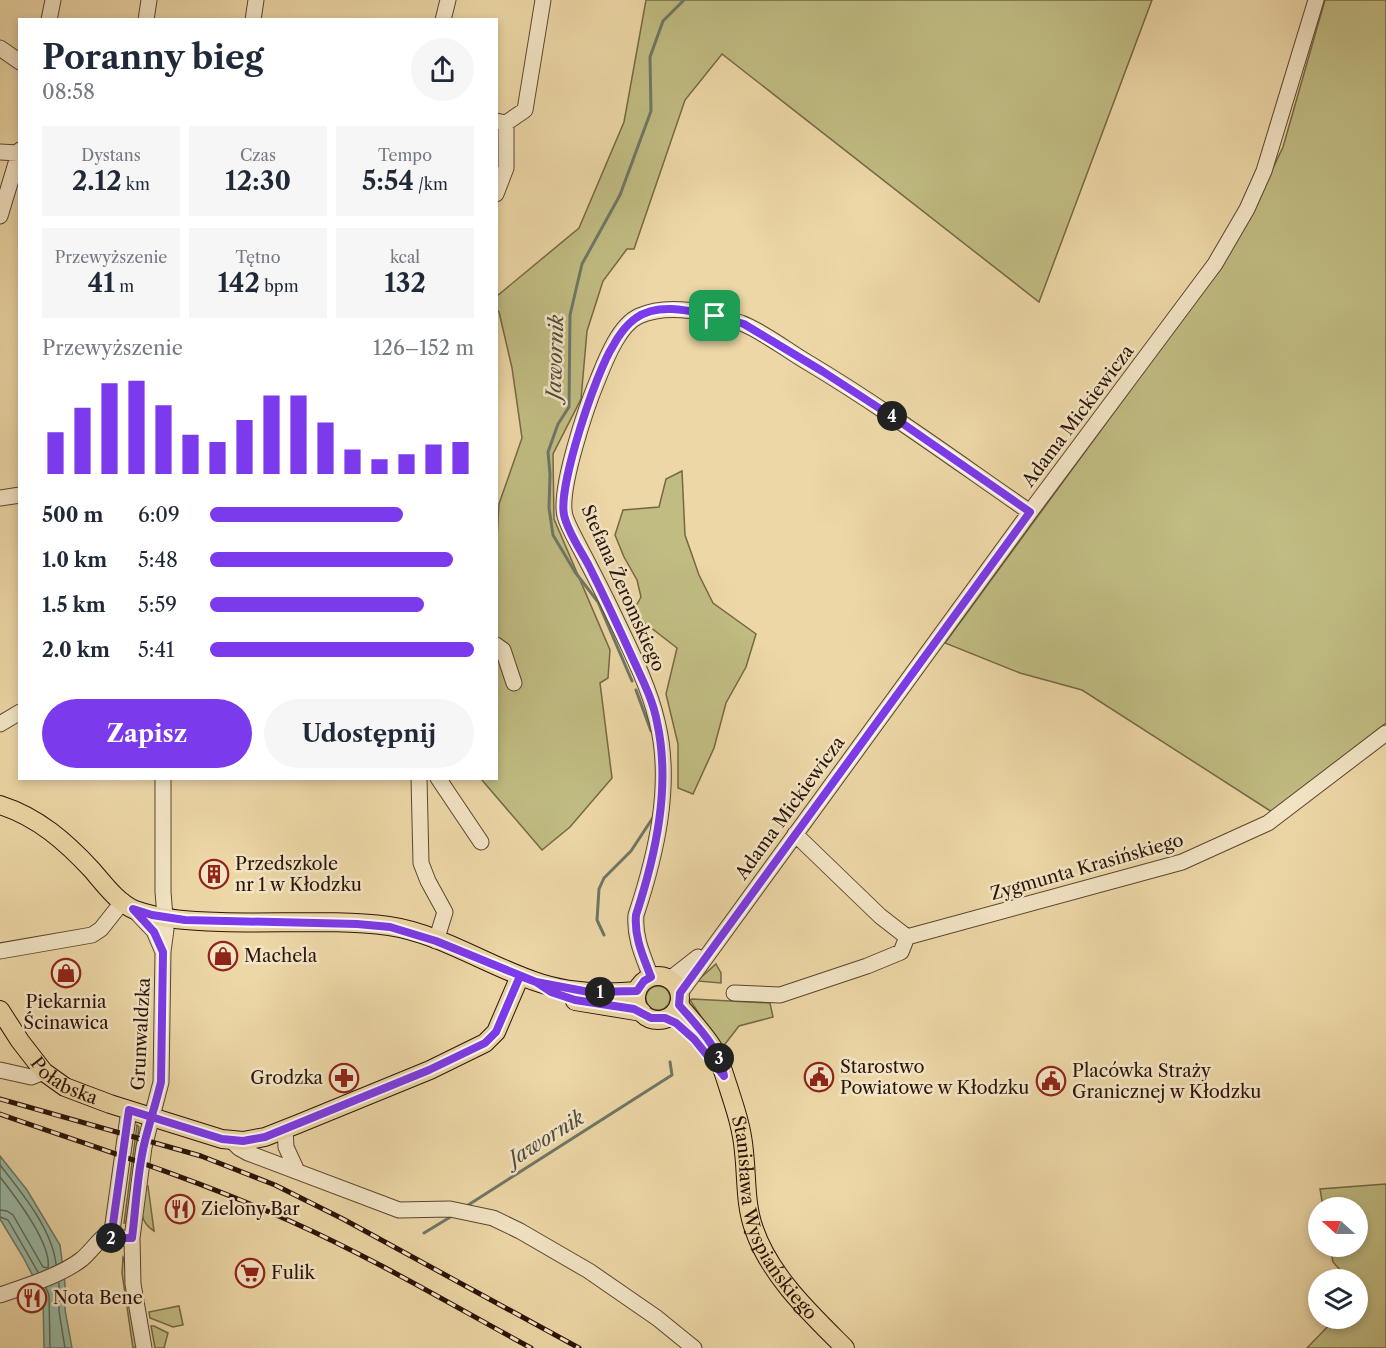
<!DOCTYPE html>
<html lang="pl">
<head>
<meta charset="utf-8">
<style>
	body { margin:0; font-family:"Libre Caslon Text",serif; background:#f6f6f7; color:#1f2937; height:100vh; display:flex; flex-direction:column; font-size:22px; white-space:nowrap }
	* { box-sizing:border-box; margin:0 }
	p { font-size:20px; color:#747a83 }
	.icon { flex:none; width:33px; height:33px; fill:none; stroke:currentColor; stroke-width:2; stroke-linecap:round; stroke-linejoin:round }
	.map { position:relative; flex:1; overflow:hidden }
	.side { position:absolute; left:18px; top:18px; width:480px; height:762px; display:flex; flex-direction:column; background:#fff; border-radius:0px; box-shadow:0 3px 9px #0003 }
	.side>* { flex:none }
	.needle { width:39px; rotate:291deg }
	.controls { position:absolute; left:1308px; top:1197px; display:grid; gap:12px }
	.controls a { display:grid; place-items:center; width:60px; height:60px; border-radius:50%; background:#fff; box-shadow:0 3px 9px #0003; font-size:30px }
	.pin { position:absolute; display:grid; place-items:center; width:51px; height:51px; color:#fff; margin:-26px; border-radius:12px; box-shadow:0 3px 9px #0006 }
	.km { position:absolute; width:30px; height:30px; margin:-15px; border-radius:50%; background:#222; color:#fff; font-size:16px; line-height:30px; text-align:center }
	.round { display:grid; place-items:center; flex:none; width:63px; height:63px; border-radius:32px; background:#f6f6f7 }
	.headline { display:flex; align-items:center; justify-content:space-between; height:102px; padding:0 24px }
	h1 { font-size:33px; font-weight:700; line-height:45px }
	.figures { display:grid; grid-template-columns:repeat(3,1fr); gap:9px; height:102px; padding:6px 24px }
	.figures div { display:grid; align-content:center; border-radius:0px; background:#f6f6f7; text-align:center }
	.figures b { font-size:26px; font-weight:700 }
	.figures small { font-size:16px; font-weight:400 }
	.figures p { font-size:16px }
	.chart { height:168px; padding:12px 24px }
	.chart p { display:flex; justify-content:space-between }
	.chart svg { width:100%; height:108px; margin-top:6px; stroke:#7c3aed; stroke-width:6 }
	.cta { display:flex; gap:12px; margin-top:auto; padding:12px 24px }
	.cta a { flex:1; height:69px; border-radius:36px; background:#7c3aed; color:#fff; font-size:24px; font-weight:700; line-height:69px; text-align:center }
	.cta a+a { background:#f6f6f7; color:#1f2937 }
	ul { padding:0 24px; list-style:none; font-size:20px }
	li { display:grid; grid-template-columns:96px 72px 1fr; align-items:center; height:45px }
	li i { height:15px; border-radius:8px; background:#7c3aed }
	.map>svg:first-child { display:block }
	.green { fill:#c0bc82; stroke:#756845; stroke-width:1.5 }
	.water { fill:#99baa5; stroke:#6d7766; stroke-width:1.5 }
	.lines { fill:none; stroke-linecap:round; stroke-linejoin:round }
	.shore { stroke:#626656; stroke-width:1.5 }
	.stream { stroke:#6d7766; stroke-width:3 }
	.minor-casing { stroke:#5b4430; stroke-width:17 }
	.major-casing { stroke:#2a1308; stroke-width:20 }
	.minor { stroke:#f3e5c5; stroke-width:15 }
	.major { stroke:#edd7a6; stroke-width:18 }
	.rail-casing { stroke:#2a1308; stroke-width:5 }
	.rail { stroke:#f3e5c5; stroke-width:3; stroke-dasharray:9; stroke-linecap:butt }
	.route-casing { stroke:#fff; stroke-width:12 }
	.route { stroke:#7c3aed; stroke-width:8 }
	.labels { text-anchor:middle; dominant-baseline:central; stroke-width:5; stroke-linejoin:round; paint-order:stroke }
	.street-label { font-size:18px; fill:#2a1308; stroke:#f3e5c5 }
	.poi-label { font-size:18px; fill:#2a1308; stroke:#f3e5c5; text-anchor:start }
	.water-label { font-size:20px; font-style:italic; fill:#514d3f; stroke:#f3e5c5 }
</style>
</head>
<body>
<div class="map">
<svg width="1386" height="1348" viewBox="0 0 1386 1348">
	<rect width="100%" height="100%" fill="#edd7a6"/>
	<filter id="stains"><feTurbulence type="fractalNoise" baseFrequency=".00333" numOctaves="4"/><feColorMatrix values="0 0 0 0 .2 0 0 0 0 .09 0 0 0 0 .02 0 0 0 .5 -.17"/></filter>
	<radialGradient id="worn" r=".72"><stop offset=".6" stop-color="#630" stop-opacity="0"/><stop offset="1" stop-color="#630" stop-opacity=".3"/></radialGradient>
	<path class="green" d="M 646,0 L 1152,0 L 1039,302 L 722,54 L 685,100 L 634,249 L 627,249 L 603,281 L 587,331 L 581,399 L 553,454 L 554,519 L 610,650 L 608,678 L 600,683 L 612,778 L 570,827 L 542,850 L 481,779 L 496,778 L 497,540 L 499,504 L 522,438 L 512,368 L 499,312 L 497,310 L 497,296 L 579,228 L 624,122 Z
		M 1325,0 L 1386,0 L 1386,723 L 1272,812 L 1082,690 L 1020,673 L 945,643 L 1221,266 L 1252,212 L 1283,147 Z
		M 682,471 L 685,535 L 699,575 L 713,603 L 756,634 L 746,667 L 726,703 L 714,748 L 693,794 L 678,788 L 678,744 L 666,694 L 677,648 L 632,613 L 641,597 L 637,580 L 624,557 L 615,535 L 623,510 L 659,507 L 666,479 Z
		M 716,964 L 721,973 L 721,983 L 697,981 Z
		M646 998a12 12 0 1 1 24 0a12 12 0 1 1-24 0Z
		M 692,999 L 770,1003 L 773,1017 L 739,1026 L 722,1048 L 690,1000 Z
		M 137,1125 L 139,1127 L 126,1223 L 124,1223 Z
		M 1386,1184 L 1386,1348 L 1307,1348 L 1335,1319 L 1358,1318 L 1358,1280 L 1348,1279 L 1333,1262 L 1330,1247 L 1358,1246 L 1358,1208 L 1323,1207 L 1320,1189 Z
		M 144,1186 L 148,1186 L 154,1231 C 136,1220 142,1203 144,1186 Z
		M 123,1257 L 124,1258 L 129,1305 L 137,1348 L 133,1348 L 122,1273 Z
		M 179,1306 L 183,1325 L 173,1327 L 150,1318 L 149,1312 Z
		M 151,1326 L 154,1326 L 168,1333 L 164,1348 L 155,1348 Z"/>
	<path class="water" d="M 0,1156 L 27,1190 L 60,1245 L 65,1284 L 65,1310 L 72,1348 L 44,1348 L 43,1295 L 23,1257 L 0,1219 Z"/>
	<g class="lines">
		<path class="shore" d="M 0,1165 C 22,1193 52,1229 56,1264
			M 0,1177 C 15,1196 52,1244 48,1268 L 43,1267 L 13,1215 L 7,1211 L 0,1210
			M 0,1217 L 8,1220 L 38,1272
			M 59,1283 L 59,1311 L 65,1348
			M 46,1288 L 49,1295 L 50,1348"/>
		<path class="stream" d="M 632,681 L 598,602 L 575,572 L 553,535 L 549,508 L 550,474 L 548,452 L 558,424 L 569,407 L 570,315 L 582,264 L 620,195 L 651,111 L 650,57 L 663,21 L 684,0
			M 636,690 L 651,731
			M 604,935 L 597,920 L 599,889 L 604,878 L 631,851 L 654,816
			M 465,1207 L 672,1075 L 670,1062
			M 424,1233 L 452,1216"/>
		<g class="minor-casing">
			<path id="minor" d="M 49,20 L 53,0
				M 146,20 L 149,0
				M 253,20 L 256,0
				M 443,20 L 448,0
				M 0,48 L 20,62
				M 496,121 L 506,123 L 525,110 L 543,0
				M 0,152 L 18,153
				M 496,194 L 506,168 L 506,123
				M 0,216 L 20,150
				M 0,498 L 20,495
				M 496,645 L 503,650 L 514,683
				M 0,724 L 20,712
				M 419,778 L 421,863 L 428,881 L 445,912 L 436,941
				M 438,778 L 481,842
				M 133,909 L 154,931 L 163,952
				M 907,937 L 1182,862 L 1268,823 L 1386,733
				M 0,951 L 92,935 L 101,929 L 123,901
				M 651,977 C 643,956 634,937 636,915 C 656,855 673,784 657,721 C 648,683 628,645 611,609 C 601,588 590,567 579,546 C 574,536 568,526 565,516 C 558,490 587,405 598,379 C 606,359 619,325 639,316 C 670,302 710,313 741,323 C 761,330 788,351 807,362 C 884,408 956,461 1030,512
				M 670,979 L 698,957
				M 680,993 L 1030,512 L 1215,264 L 1247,209 L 1264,171 L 1316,0
				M 734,993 L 780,995 L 867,966 L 901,952 L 907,937 L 880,916 L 795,834
				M 0,1070 L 31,1077 L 44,1072
				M 285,1129 L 286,1147 L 297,1171
				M 232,1141 L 239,1148 L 248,1153 L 399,1210 L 450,1209 L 493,1218 L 520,1231 L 589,1271 L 657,1318 L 694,1348
				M 111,1238 L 129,1110
				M 0,1295 C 24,1287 62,1275 82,1259 C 89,1253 95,1245 102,1238 L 132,1238
				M 144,1348 L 133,1284 L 132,1238 L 144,1147 L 161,1082 L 163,952 L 166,929 L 163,892 L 163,778"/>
		</g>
		<g class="major-casing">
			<g id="major">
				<path d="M 0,805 C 38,817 66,842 92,870 C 104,884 118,903 135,910 C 163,920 192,921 221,922 C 276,924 334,919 389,926 C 438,933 487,965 534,981 C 567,993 603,994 637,991"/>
				<circle cx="658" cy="998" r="22"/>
				<path d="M 575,1001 L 642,1012"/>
				<path id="s1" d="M 679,1005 C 690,1019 704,1033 713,1048 C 719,1057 722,1067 725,1077 C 733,1102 742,1126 744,1152 C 747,1178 745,1204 754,1229 C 770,1276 811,1314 845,1348"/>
				<path id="s2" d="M 0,1010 L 20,1041 L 44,1072 L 65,1087 L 110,1104 L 222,1139 L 243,1141 L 265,1137 L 298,1124 L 430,1070 L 485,1043 L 496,1032 L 520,976"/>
			</g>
		</g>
		<use href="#minor" class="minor"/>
		<use href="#major" class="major"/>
		<g class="rail-casing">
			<path id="rail" d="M 0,1099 L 201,1156 L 275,1185 L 343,1219 L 579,1348
				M 0,1114 C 97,1148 196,1179 290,1221 C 373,1258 452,1305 531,1348"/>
		</g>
		<use href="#rail" class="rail"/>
	</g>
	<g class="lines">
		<g class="route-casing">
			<path id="route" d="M 715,316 C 691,311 658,302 636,318 C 627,324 618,336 613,346 C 596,372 558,486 564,515 C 568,533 582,552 590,568 C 605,598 619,628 633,659 C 642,679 653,700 657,722 C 671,786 656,854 636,915 C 634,937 643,956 651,977 L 644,981 L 637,991 L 589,992 L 536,982 L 436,941 L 390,927 L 357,924 L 185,920 L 152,915 L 133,909 L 154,932 L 163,952 L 161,1082 C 156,1103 149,1124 144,1145 C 137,1175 136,1207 132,1238 L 111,1238 L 129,1110 L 222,1139 L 243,1141 L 265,1137 L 429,1070 L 485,1043 L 496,1032 L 520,976 L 536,982 L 551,992 L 575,1000 L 634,1009 L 651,1018 L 665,1018 L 676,1023 L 694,1039 L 724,1076 C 720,1048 697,1026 679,1005 L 680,993 L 1030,512 L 899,421 L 822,371 L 744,324 L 715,316"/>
		</g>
		<use href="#route" class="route"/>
	</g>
	<defs>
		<g id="building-ring" transform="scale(1.5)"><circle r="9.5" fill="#f3e5c5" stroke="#8f2418" stroke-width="1.5"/><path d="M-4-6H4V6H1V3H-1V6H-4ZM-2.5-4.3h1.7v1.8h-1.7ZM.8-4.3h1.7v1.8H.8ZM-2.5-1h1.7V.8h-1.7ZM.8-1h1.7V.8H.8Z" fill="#8f2418"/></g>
		<g id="shop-ring" transform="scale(1.5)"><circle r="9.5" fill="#f3e5c5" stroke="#8f2418" stroke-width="1.5"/><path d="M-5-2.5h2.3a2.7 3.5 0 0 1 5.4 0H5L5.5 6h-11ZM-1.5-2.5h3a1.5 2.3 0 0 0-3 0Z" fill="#8f2418"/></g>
		<g id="civic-ring" transform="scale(1.5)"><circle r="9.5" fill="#f3e5c5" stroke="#8f2418" stroke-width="1.5"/><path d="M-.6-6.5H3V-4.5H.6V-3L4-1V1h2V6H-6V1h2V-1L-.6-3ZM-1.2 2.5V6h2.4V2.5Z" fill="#8f2418"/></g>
		<g id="pharmacy-ring" transform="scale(1.5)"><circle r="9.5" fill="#f3e5c5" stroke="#8f2418" stroke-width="1.5"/><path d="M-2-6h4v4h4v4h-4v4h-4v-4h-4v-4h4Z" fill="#8f2418"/></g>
		<g id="restaurant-ring" transform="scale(1.5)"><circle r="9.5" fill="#f3e5c5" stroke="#8f2418" stroke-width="1.5"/><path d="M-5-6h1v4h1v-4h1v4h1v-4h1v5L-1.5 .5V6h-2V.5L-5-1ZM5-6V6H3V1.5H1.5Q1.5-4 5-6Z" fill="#8f2418"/></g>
		<g id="supermarket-ring" transform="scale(1.5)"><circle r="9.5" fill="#f3e5c5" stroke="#8f2418" stroke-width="1.5"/><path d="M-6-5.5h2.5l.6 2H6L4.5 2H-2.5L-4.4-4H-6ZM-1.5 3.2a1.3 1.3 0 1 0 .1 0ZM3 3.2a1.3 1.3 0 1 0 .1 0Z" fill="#8f2418"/></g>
	</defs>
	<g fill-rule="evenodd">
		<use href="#building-ring" x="214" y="874"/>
		<use href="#shop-ring" x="223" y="956"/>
		<use href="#shop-ring" x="66" y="973"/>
		<use href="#civic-ring" x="819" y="1077"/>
		<use href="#pharmacy-ring" x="344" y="1078"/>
		<use href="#civic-ring" x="1051" y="1081"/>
		<use href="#restaurant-ring" x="180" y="1209"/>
		<use href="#supermarket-ring" x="250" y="1273"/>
		<use href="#restaurant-ring" x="32" y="1298"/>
	</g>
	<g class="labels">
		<g class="street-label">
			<text transform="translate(1078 416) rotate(-53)">Adama Mickiewicza</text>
			<text transform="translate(623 588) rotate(66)">Stefana Żeromskiego</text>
			<text transform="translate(790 808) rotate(-54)">Adama Mickiewicza</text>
			<text transform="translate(1087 867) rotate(-16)">Zygmunta Krasińskiego</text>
			<text transform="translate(141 1034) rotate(-87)">Grunwaldzka</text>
			<text stroke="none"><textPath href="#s2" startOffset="98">Połabska</textPath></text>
			<text stroke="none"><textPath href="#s1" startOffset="238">Stanisława Wyspiańskiego</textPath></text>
		</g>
		<g class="poi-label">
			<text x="235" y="864">Przedszkole<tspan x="235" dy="21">nr 1 w Kłodzku</tspan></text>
			<text x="244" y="956">Machela</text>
			<text x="66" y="1002" text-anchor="middle">Piekarnia<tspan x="66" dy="21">Ścinawica</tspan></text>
			<text x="840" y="1067">Starostwo<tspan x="840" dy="21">Powiatowe w Kłodzku</tspan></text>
			<text x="1072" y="1071">Placówka Straży<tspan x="1072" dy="21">Granicznej w Kłodzku</tspan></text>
			<text x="323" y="1078" text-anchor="end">Grodzka</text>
			<text x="201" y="1209">Zielony Bar</text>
			<text x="271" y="1273">Fulik</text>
			<text x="53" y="1298">Nota Bene</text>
		</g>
		<g class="water-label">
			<text transform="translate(555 357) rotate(-88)">Jawornik</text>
			<text transform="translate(546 1138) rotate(-32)">Jawornik</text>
		</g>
	</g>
	<rect width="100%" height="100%" filter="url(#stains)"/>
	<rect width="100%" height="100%" fill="url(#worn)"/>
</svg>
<div class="controls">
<a><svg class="needle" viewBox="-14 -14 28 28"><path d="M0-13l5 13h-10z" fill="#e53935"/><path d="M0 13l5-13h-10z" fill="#747a83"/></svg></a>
<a><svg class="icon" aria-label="layers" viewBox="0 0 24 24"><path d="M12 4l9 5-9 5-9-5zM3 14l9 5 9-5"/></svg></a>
</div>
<div class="pin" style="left:715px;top:316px;background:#1e9e55"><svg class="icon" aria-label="arrive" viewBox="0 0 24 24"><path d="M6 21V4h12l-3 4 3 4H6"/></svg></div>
<b class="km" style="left:600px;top:992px">1</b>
<b class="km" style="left:111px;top:1238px">2</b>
<b class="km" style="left:719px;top:1058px">3</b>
<b class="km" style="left:892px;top:416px">4</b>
<section class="side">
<div class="headline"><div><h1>Poranny bieg</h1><p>08:58</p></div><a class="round"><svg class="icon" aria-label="share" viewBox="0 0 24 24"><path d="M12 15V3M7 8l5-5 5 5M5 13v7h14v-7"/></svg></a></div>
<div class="figures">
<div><p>Dystans</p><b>2.12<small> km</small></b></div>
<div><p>Czas</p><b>12:30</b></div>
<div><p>Tempo</p><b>5:54<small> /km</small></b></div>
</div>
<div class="figures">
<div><p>Przewyższenie</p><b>41<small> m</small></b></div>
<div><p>Tętno</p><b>142<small> bpm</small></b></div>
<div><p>kcal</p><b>132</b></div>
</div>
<div class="chart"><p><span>Przewyższenie</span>126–152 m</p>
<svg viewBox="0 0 160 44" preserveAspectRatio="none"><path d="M5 44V27M15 44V17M25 44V7M35 44V6M45 44V16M55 44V28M65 44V31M75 44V22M85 44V12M95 44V12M105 44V23M115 44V34M125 44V38M135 44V36M145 44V32M155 44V31"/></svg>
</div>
<ul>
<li><b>500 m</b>6:09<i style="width:73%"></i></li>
<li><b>1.0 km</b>5:48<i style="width:92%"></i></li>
<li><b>1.5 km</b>5:59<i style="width:81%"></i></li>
<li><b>2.0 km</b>5:41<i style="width:100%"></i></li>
</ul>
<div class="cta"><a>Zapisz</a><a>Udostępnij</a></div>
</section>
</div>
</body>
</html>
